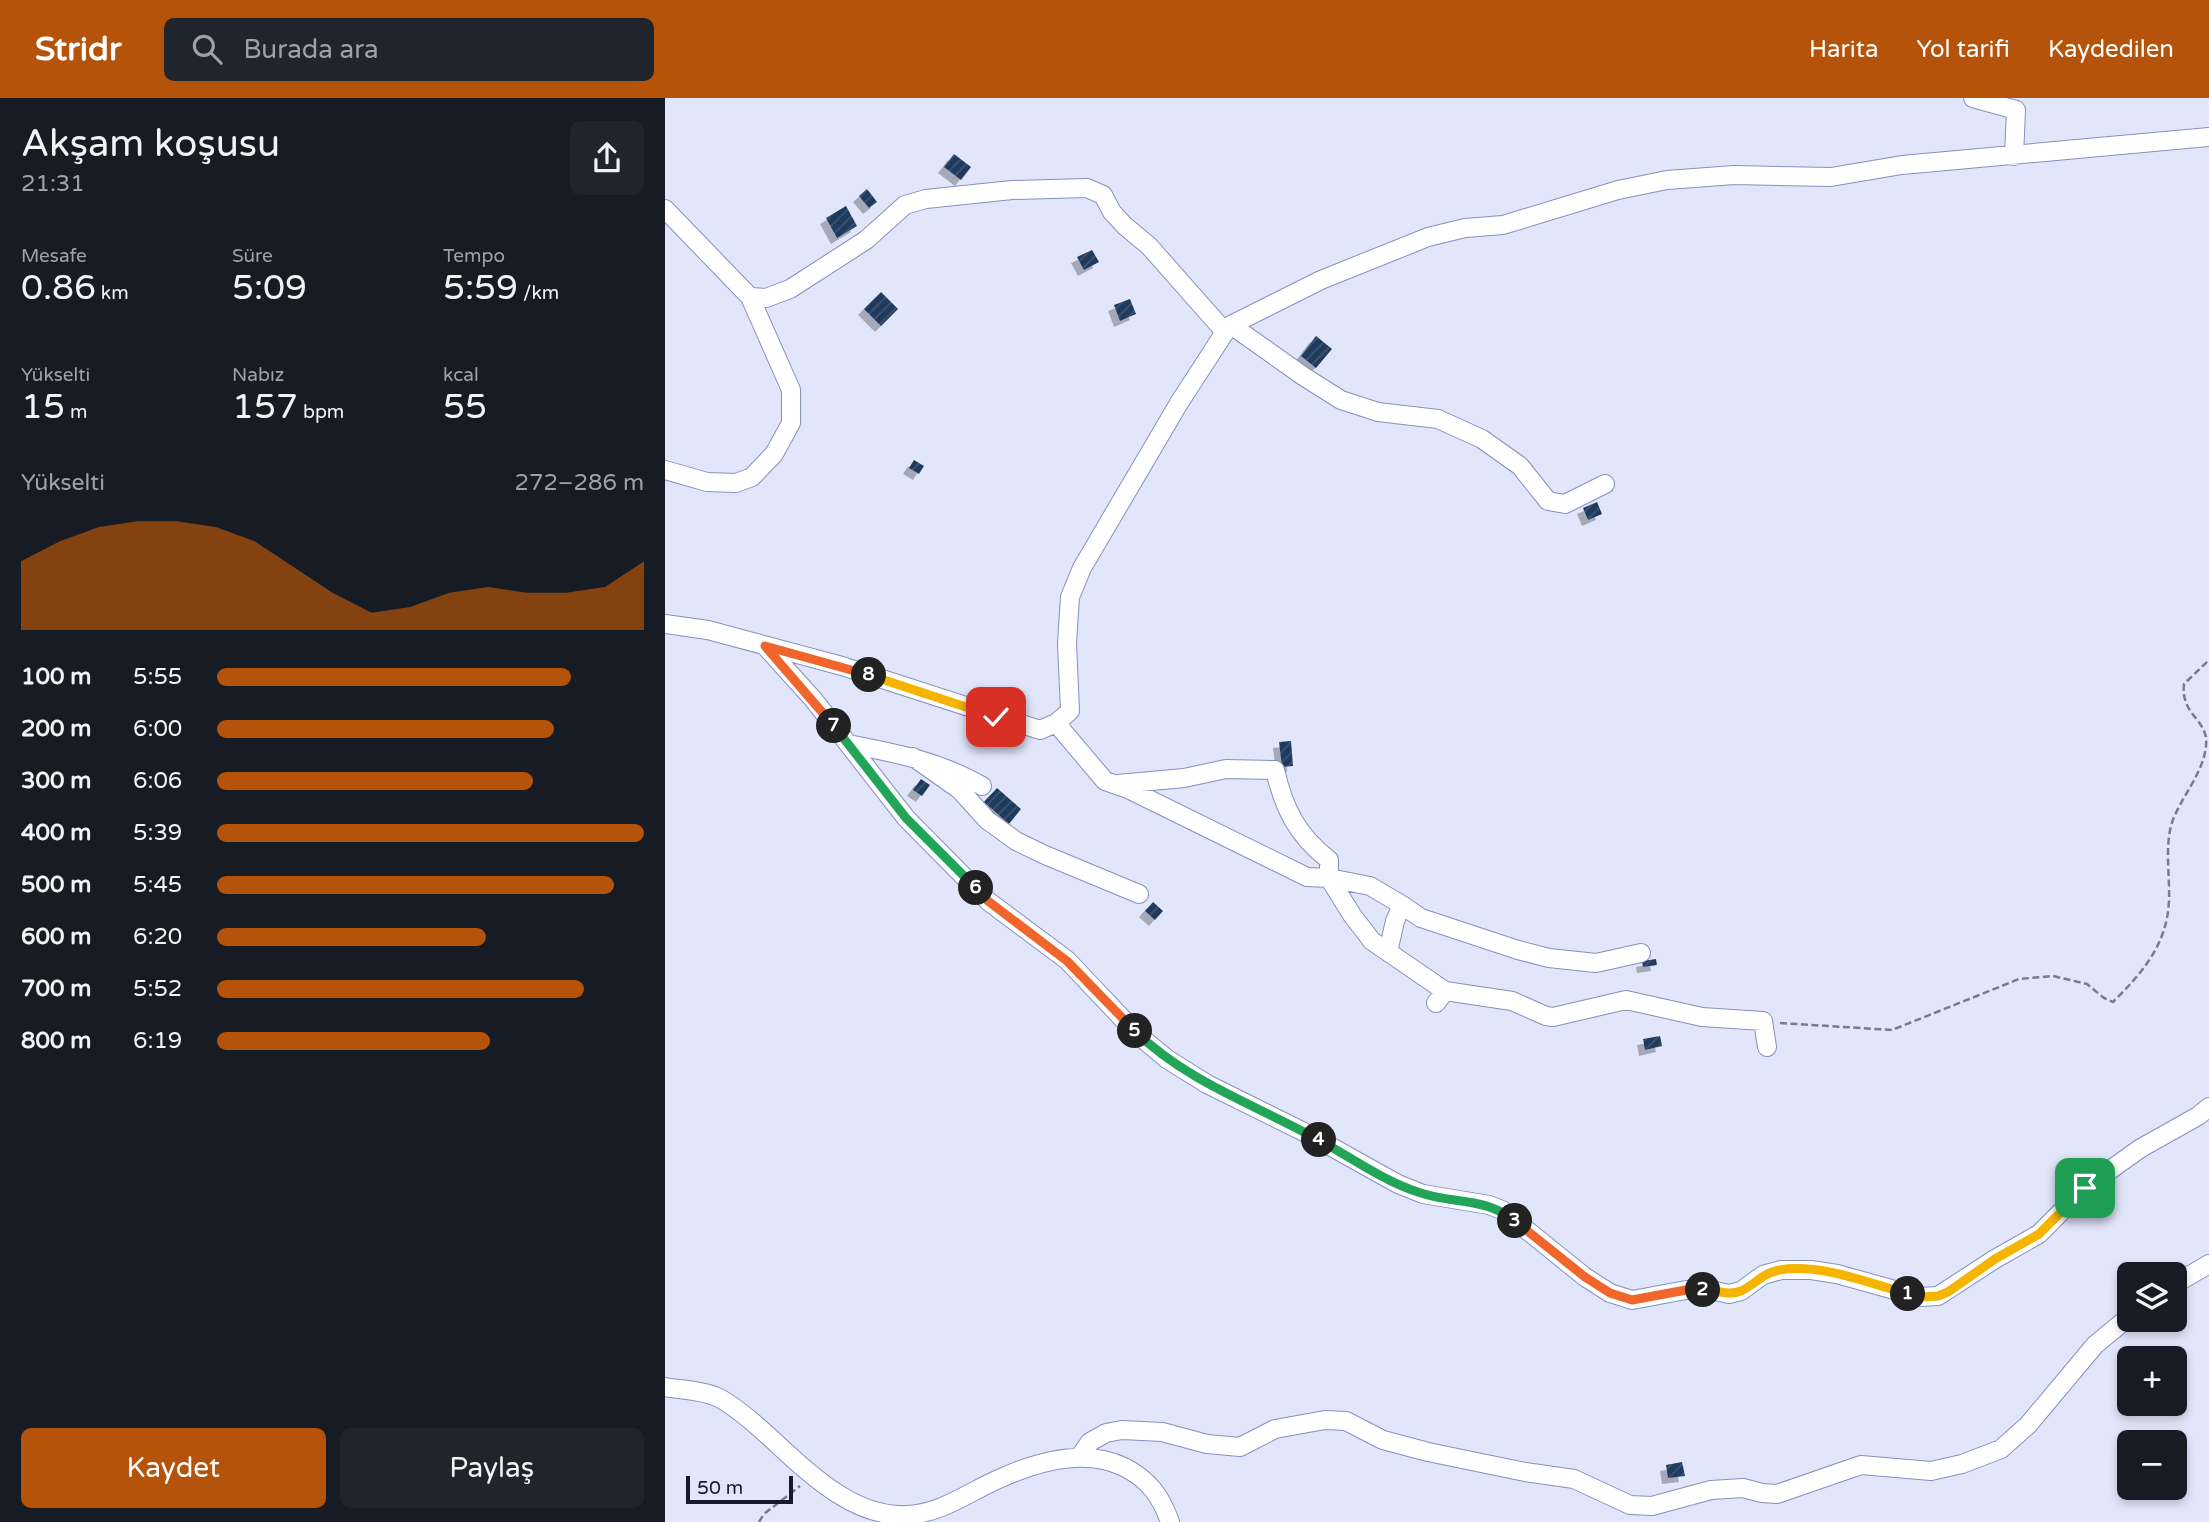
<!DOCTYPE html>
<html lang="tr">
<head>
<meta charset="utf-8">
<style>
	body { margin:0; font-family:"Varela Round",sans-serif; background:#20242c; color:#f1f3f6; height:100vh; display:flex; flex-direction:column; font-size:26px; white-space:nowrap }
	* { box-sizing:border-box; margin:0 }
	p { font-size:23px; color:#9ea1a6 }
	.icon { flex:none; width:38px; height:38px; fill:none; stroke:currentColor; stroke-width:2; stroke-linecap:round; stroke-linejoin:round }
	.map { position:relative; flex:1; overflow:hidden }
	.details { display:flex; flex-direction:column; background:#171b24; width:665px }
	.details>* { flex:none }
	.buttons { position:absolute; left:1452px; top:1164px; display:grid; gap:14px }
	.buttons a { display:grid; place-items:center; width:70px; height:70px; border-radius:10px; background:#171b24; box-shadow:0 4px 10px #0003; font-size:35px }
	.scale { position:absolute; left:21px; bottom:18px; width:107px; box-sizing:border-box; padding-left:7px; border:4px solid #171a2c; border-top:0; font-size:19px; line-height:24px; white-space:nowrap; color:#171a2c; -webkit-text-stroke:5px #e1e6fa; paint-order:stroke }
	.pin { position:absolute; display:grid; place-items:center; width:60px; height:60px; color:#fff; margin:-30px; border-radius:14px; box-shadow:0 4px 10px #0006 }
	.km { position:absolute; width:35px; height:35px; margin:-18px; border-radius:50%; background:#222; color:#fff; font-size:19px; line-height:35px; text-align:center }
	.round { display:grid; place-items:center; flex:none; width:74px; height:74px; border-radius:10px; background:#20242c }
	.overview { display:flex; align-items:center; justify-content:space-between; height:119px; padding:0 21px }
	h1 { font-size:38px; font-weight:600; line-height:52px }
	.metrics { display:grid; grid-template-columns:repeat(3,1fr); gap:10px; height:119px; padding:7px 21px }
	.metrics div { display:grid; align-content:center }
	.metrics b { font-size:35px; font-weight:600 }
	.metrics small { font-size:19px; font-weight:400 }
	.metrics p { font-size:19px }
	.chart { height:196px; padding:14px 21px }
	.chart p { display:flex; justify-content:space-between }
	.chart svg { width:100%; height:126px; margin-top:7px; fill:#b45309; opacity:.7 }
	.action { display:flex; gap:14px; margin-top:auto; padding:14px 21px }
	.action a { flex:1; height:80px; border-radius:10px; background:#b45309; color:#fff; font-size:28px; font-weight:600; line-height:80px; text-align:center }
	.action a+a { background:#20242c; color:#f1f3f6 }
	ul { padding:0 21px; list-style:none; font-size:23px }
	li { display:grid; grid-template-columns:112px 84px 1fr; align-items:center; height:52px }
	li i { height:18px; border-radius:9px; background:#b45309 }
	header { display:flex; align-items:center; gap:42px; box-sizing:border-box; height:98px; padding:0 35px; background:#b45309; color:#fff }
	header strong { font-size:33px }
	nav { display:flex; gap:38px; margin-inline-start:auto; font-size:24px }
	.search { width:490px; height:63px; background:#20242c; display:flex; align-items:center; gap:18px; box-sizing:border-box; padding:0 24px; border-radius:10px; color:#9ea1a6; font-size:26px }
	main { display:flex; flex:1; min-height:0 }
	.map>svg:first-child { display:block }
	.building { fill:url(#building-hatch); filter:url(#shadow) }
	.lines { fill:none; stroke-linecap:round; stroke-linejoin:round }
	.minor-casing { stroke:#8690be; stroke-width:20 }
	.path { stroke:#777b8e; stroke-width:2.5; stroke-dasharray:7 3.5; stroke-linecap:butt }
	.minor { stroke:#fff; stroke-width:18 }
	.split-1-casing { stroke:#fff; stroke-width:14 }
	.split-2-casing { stroke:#fff; stroke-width:14 }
	.split-3-casing { stroke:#fff; stroke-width:14 }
	.split-4-casing { stroke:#fff; stroke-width:14 }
	.split-5-casing { stroke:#fff; stroke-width:14 }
	.split-6-casing { stroke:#fff; stroke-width:14 }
	.split-7-casing { stroke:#fff; stroke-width:14 }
	.split-8-casing { stroke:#fff; stroke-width:14 }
	.split-9-casing { stroke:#fff; stroke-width:14 }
	.split-1 { stroke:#f5b400; stroke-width:9 }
	.split-2 { stroke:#f5b400; stroke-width:9 }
	.split-3 { stroke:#f0652b; stroke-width:9 }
	.split-4 { stroke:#22a559; stroke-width:9 }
	.split-5 { stroke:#22a559; stroke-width:9 }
	.split-6 { stroke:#f0652b; stroke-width:9 }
	.split-7 { stroke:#22a559; stroke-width:9 }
	.split-8 { stroke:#f0652b; stroke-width:9 }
	.split-9 { stroke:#f5b400; stroke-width:9 }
</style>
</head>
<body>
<header>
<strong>Stridr</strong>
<div class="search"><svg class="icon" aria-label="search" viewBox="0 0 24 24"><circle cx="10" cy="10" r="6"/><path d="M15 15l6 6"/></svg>Burada ara</div>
<nav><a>Harita</a><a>Yol tarifi</a><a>Kaydedilen</a></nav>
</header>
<main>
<section class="details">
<div class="overview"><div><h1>Akşam koşusu</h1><p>21:31</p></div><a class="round"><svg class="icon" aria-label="share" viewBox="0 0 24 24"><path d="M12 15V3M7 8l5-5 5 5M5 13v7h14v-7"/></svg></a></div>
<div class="metrics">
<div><p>Mesafe</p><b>0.86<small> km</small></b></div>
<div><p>Süre</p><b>5:09</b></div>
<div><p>Tempo</p><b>5:59<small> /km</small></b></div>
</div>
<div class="metrics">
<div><p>Yükselti</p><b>15<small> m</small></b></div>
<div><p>Nabız</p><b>157<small> bpm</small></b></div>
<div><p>kcal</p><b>55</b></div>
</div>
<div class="chart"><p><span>Yükselti</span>272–286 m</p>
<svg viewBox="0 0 160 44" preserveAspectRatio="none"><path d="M0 44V20L10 13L20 8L30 6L40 6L50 8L60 13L70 22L80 31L90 38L100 36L110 31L120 29L130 31L140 31L150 29L160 20V44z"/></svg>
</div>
<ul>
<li><b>100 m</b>5:55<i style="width:83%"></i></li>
<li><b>200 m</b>6:00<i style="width:79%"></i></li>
<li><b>300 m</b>6:06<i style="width:74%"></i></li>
<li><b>400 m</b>5:39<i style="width:100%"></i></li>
<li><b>500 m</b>5:45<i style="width:93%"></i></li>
<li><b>600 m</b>6:20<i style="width:63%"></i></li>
<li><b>700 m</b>5:52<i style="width:86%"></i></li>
<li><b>800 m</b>6:19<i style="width:64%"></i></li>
</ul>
<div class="action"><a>Kaydet</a><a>Paylaş</a></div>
</section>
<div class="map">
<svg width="1544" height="1424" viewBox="0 0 1544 1424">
	<defs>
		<pattern id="building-hatch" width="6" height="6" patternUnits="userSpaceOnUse" patternTransform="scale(1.75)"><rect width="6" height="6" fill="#1f3a5d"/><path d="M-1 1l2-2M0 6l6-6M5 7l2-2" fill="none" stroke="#3e5471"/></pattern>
		<filter id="shadow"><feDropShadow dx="-6" dy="6" stdDeviation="0" flood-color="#0004"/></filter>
	</defs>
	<rect width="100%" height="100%" fill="#e1e6fa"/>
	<path class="building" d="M 289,56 L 306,69 L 296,82 L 279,69 Z
		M 202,91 L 212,104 L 204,110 L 194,98 Z
		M 181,108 L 192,128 L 172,140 L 161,120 Z
		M 427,152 L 434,164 L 419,172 L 412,159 Z
		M 216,194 L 233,211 L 216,228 L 199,211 Z
		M 465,201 L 471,216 L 455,223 L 449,207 Z
		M 651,238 L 667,251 L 651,270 L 636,258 Z
		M 249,362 L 259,368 L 254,376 L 244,370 Z
		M 932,404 L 937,416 L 923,422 L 918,410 Z
		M 626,643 L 628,668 L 617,669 L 614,644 Z
		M 256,681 L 265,687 L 257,698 L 248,692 Z
		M 332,690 L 356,711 L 344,726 L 319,704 Z
		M 488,804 L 498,813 L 490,822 L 480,813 Z
		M 991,861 L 992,867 L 978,869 L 977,863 Z
		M 995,938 L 997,948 L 980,952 L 978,941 Z
		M 1017,1364 L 1020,1378 L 1003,1380 L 1001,1367 Z"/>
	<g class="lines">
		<g class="minor-casing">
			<path id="minor" d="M 1308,0 L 1351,12 L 1349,58
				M 0,111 L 85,199 L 126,292 L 126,325 L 109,356 L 87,379 L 71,385 L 42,384 L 0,372
				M 85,199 L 101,200 L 125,191 L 201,142 L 240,107 L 261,101 L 347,92 L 422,90 L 438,97 L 447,114 L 460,128 L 484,148 L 560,234
				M 566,227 L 638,278 L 676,302 L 713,314 L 773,321 L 817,341 L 855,368 L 883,403 L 900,406 L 940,386
				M 0,526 L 43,532 L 177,568 L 375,632 L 391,625 L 405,613 L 402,545 L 405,499 L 417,470 L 514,305 L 560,234 L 566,227 L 656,182 L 763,139 L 800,130 L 838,127 L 953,92 L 1002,82 L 1069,77 L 1166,79 L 1237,67 L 1544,39
				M 100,548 L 148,601 L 241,720 L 323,803 L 402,862 L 472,936 L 502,961 L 542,986 L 645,1037 L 733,1086 L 758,1096 L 824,1107 L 837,1112 L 920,1179 L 945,1195 L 967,1202 L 1021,1192 L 1046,1192 L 1064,1196 L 1076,1193 L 1098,1177 L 1116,1172 L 1146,1172 L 1172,1176 L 1255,1199 L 1273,1198 L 1330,1161 L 1374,1136 L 1421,1089 L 1476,1050 L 1533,1018 L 1544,1009
				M 391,625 L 440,683 L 463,691 L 642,779 L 664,780 L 687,817 L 707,843 L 780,893 L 771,905
				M 183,646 C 231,655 276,664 317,688
				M 248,659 L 295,692 L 322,722 L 351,743 L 380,757 L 474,796
				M 453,686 L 519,680 L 561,671 L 610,672 C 619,711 632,737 664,762 L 664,780 L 705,788 L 737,807 L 730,823 L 723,854
				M 737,807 L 756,820 L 853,852 L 884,860 L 931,865 L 976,855
				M 780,893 L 847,903 L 881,918 L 888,919 L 961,902 L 1037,919 L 1098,923 L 1102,949
				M 1510,1186 L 1544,1166
				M 0,1289 C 16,1292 37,1292 52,1299 C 67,1306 79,1317 91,1327 C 133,1363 182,1421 243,1417 C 278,1415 305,1393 336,1380 C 374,1363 420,1350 459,1369 C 483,1381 496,1398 505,1424
				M 415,1358 L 425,1344 L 441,1335 L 457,1332 L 497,1334 L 542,1346 L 575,1349 L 610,1331 L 660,1322 L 681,1323 L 718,1342 L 763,1354 L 860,1374 L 909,1381 L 965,1407 L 987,1408 L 1046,1392 L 1078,1390 L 1097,1395 L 1112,1396 L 1196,1367 L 1266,1373 L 1297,1366 L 1336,1351 L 1363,1327 L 1430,1247 L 1465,1218"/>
		</g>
		<path class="path" d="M 1115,925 L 1227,932 L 1354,881 L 1388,878 L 1422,886 L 1439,900 L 1448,904 C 1477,875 1502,847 1504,803 C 1505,778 1500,752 1506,728 C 1513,701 1544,671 1541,639 C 1536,618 1516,614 1519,586 L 1544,562
			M 94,1424 L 99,1416 L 135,1388"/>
		<use href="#minor" class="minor"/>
	</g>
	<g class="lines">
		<g class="split-1-casing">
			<path id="split-1" d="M 1243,1196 L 1255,1199 L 1273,1198 L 1283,1194 L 1330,1161 L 1374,1136 L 1420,1090"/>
		</g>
		<g class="split-2-casing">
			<path id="split-2" d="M 1038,1192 C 1051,1192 1063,1198 1076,1193 C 1091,1186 1096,1176 1114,1172 C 1156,1165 1203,1185 1243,1196"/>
		</g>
		<g class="split-3-casing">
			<path id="split-3" d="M 850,1123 L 920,1179 L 945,1195 L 967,1202 L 1021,1192 L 1038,1192"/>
		</g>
		<g class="split-4-casing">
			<path id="split-4" d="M 654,1042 C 687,1060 720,1084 756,1095 C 789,1106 820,1099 850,1123"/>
		</g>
		<g class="split-5-casing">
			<path id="split-5" d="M 470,933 C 522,984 591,1007 654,1042"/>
		</g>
		<g class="split-6-casing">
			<path id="split-6" d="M 311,790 L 323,803 L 402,863 L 470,933"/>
		</g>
		<g class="split-7-casing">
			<path id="split-7" d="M 169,628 L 241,720 L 311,790"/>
		</g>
		<g class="split-8-casing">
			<path id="split-8" d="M 169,628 L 100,548 L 204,577"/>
		</g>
		<g class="split-9-casing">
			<path id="split-9" d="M 204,577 L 331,619"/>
		</g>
		<use href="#split-1" class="split-1"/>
		<use href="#split-2" class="split-2"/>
		<use href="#split-3" class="split-3"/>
		<use href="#split-4" class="split-4"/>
		<use href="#split-5" class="split-5"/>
		<use href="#split-6" class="split-6"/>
		<use href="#split-7" class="split-7"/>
		<use href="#split-8" class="split-8"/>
		<use href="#split-9" class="split-9"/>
	</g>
</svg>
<div class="buttons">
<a><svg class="icon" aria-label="layers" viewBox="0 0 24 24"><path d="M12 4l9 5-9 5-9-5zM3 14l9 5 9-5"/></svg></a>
<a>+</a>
<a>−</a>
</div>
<div class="scale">50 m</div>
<div class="pin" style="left:1420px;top:1090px;background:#1e9e55"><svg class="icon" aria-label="arrive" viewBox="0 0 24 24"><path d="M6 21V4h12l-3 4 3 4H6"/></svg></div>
<div class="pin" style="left:331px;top:619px;background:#d93025"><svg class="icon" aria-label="check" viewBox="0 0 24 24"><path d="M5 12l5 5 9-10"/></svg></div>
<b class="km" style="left:1243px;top:1196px">1</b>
<b class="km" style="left:1038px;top:1192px">2</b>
<b class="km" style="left:850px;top:1123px">3</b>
<b class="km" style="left:654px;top:1042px">4</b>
<b class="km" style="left:470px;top:933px">5</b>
<b class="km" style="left:311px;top:790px">6</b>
<b class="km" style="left:169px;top:628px">7</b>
<b class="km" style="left:204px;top:577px">8</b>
</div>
</main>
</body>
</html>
